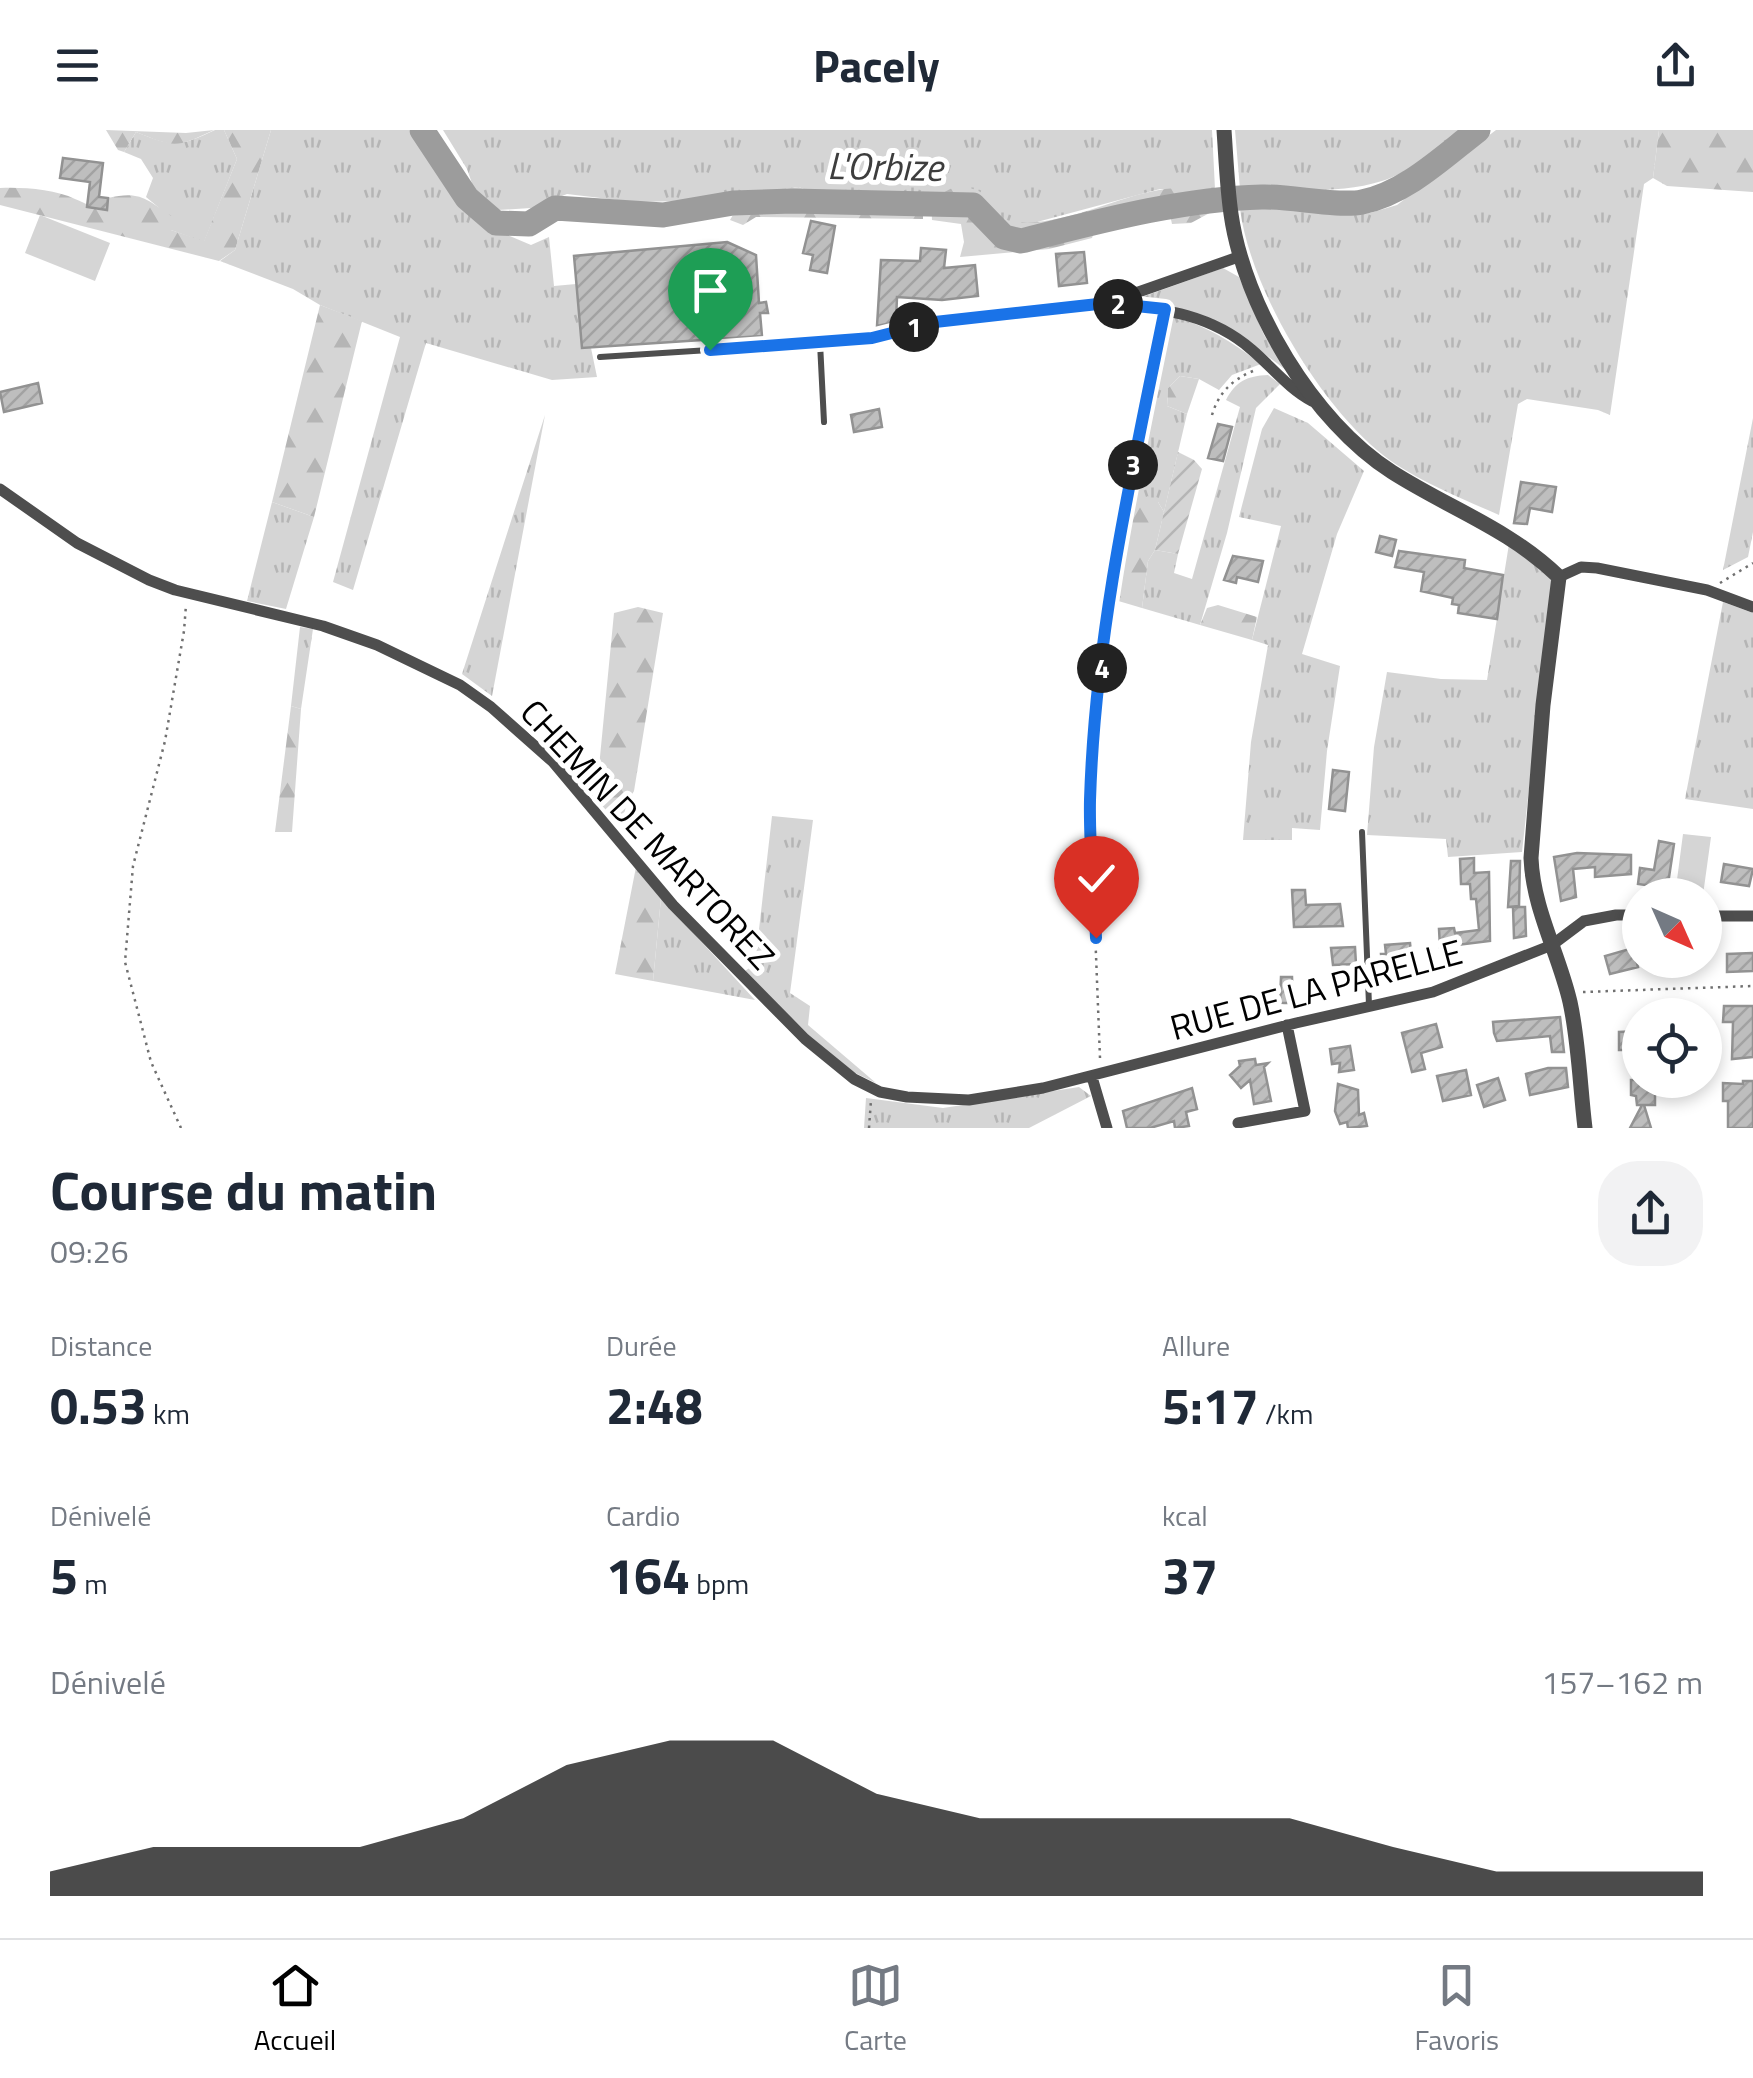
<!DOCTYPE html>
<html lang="fr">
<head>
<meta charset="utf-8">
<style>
	body { margin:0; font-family:"Titillium Web",sans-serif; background:#f2f2f3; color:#1f2937; height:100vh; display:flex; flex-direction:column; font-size:38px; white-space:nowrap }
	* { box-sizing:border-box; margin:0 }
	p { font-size:32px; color:#747a83 }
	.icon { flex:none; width:55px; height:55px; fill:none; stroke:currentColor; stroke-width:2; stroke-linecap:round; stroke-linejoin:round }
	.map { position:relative; height:998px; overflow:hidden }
	.drawer { display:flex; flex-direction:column; background:#fff; flex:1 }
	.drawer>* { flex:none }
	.needle { width:65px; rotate:135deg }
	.buttons { position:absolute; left:1622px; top:748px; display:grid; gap:20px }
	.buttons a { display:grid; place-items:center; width:100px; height:100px; border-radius:50%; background:#fff; box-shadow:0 5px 15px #0003; font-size:50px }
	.pin { position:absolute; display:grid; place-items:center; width:85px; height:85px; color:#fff; margin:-102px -42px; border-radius:50% 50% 50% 0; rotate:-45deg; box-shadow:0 0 10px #0007 }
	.pin .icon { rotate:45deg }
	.km { position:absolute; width:50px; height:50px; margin:-25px; border-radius:50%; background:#222; color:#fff; font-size:28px; line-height:50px; text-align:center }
	.round { display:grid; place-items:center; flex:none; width:105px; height:105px; border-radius:40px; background:#f2f2f3 }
	.summary { display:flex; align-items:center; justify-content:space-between; height:170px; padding:0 50px }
	h1 { font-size:55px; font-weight:700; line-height:75px }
	.figures { display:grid; grid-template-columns:repeat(3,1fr); gap:15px; height:170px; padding:10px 50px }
	.figures div { display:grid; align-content:center }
	.figures b { font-size:50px; font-weight:700 }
	.figures small { font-size:28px; font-weight:400 }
	.figures p { font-size:28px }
	.chart { height:280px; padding:20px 50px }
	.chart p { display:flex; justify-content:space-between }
	.chart svg { width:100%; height:180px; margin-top:10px; fill:#000; opacity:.7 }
	header { display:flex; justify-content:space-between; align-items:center; height:130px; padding:0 50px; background:#fff; font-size:45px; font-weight:700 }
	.tab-bar { display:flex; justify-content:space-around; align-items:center; height:140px; border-top:2px solid #e0e1e3; background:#fff; font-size:28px; color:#747a83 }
	.tab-bar a { display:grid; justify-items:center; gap:5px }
	.tab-bar .active { color:#000 }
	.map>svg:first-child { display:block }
	.grass { fill:url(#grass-tufts) }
	.forest { fill:url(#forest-firs) }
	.garden { fill:url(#garden-furrows) }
	.pitch { fill:#d5d5d5 }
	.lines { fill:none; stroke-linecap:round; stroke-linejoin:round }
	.river { stroke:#9c9c9c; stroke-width:25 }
	.building { fill:url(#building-hatch); stroke:#929292; stroke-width:2.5 }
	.path { stroke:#707070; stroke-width:2.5; stroke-dasharray:2.5 5; stroke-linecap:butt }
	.service { stroke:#4e4e4e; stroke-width:6 }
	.minor { stroke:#4e4e4e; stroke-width:11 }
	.tertiary { stroke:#4e4e4e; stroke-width:15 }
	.route-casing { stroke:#fff; stroke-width:20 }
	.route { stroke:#1a73e8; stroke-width:12 }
	.labels { text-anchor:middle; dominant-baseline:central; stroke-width:10; stroke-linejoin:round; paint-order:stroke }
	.street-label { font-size:35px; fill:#000; stroke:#fff }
	.water-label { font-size:38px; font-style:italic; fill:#3d3d3d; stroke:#fff }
</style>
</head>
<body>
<header><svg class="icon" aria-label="menu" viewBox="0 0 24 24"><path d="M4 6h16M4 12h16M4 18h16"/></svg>Pacely<svg class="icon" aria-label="share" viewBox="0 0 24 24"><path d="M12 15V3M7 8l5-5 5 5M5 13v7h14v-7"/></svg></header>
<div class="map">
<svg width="1753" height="998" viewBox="0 0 1753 998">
	<defs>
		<pattern id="grass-tufts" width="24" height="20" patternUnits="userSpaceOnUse" patternTransform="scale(2.5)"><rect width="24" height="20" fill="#d5d5d5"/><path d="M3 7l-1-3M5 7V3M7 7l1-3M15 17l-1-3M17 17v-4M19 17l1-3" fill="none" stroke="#b5b5b5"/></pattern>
		<pattern id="forest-firs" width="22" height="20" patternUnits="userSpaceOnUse" patternTransform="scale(2.5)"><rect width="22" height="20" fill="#d5d5d5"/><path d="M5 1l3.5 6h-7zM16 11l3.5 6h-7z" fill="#b5b5b5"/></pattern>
		<pattern id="garden-furrows" width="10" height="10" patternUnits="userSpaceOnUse" patternTransform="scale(2.5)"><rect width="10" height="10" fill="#d5d5d5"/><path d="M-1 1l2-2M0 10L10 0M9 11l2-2" fill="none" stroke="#b5b5b5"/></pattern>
		<pattern id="building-hatch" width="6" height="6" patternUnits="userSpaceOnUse" patternTransform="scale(2.5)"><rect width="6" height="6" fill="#bebebe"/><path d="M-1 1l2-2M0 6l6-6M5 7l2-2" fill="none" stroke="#a2a2a2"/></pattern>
	</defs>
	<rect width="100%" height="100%" fill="#fff"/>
	<path class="grass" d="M 215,0 L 224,0 L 237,29 L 204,112 L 171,100 L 158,77 L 146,67 L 153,48 L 141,29 L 124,22 L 136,2 C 173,17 179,17 215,0 Z
		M 271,0 L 409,0 L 460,73 L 481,94 L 531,115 L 549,107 L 554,156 L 576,154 L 582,218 L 591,218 L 597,247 L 552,250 L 426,213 L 353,460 L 333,452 L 400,207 L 320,175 L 293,159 L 220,131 L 235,120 Z
		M 443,0 L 1212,0 L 1215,59 L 1160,59 L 1037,92 L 1011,92 L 938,64 L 931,69 L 923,65 C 883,66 835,75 799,57 L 684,71 L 634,72 L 567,64 L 531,78 L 498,80 L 475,62 L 467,39 Z
		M 1235,0 L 1462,0 C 1437,18 1411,42 1382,51 C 1337,65 1286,59 1240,59 Z
		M 1496,0 L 1659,0 L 1653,48 L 1644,54 L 1610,285 L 1598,280 L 1527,269 L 1518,274 L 1499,385 C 1461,368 1410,348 1378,321 C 1317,270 1250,157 1240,79 L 1291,78 L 1333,85 L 1370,83 L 1397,75 Z
		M 1223,138 L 1239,147 L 1264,205 L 1287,241 C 1232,198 1202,178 1131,171 Z
		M 1169,186 C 1205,194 1232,212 1261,234 L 1232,245 L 1219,260 L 1199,249 L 1180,246 L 1168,258 L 1167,276 L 1187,284 L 1164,382 L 1158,372 L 1134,373 Z
		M 1268,245 L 1280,254 L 1256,278 L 1227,403 L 1200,495 L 1142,478 L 1148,431 L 1155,420 L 1178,424 L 1174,443 L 1192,449 L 1240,277 L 1226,270 C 1236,251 1247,246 1268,245 Z
		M 1274,278 L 1308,293 L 1364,341 L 1337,404 L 1302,524 L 1340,536 L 1327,621 L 1320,700 L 1292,698 L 1292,710 L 1243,710 L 1251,612 L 1268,515 L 1252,510 L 1281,396 L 1239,387 L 1262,299 Z
		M 545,285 L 492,566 L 462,544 Z
		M 1753,288 L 1753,402 L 1748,427 L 1723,440 Z
		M 272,372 L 314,387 L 286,479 L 247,471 Z
		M 1509,414 L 1547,442 L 1552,450 L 1522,722 L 1448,727 L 1446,709 L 1367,705 L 1374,617 L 1387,542 L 1441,549 L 1487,550 Z
		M 1723,472 L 1753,483 L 1753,679 L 1685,669 Z
		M 300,497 L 313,499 L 301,579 L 291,576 Z
		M 772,686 L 813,690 L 790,863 L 810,876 L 808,895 L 876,953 L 837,934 L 745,841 L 755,834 Z
		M 661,768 L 755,870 L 653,851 Z
		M 1079,957 L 1091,966 L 1029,998 L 864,998 L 866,968 L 943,978 Z"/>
	<path class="forest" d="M 106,0 L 186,3 L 214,0 C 176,18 175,18 136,2 L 124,22 L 118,20 Z
		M 224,0 L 271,0 L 235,120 L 219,131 L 0,75 L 0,58 C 22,57 55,59 75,69 C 87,74 93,78 106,80 L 108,68 C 141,60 147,70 173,87 L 171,100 L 204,111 L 237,29 Z
		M 1659,0 L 1753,0 L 1753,62 L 1667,56 L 1653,48 Z
		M 956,56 C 980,58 990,64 997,87 C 1046,106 1110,68 1159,60 C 1177,57 1197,59 1215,59 L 1217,79 L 1191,93 L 1172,94 L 1168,76 L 1099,89 L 1092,108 L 1049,119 L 960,127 L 964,112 L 961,94 L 932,90 L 931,69 Z
		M 799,57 C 835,75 883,66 923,65 L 923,89 L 756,87 L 743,95 L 730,90 L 746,63 Z
		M 320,175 L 362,191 L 314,387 L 272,372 Z
		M 1180,246 L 1199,249 L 1187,284 L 1167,276 L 1168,258 Z
		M 1148,366 L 1158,372 L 1164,382 L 1155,420 L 1148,431 L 1142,478 L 1115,470 L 1134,373 Z
		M 1218,475 L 1257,487 L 1252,510 L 1200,495 L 1207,478 Z
		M 638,477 L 663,483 L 634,661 L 626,675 L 622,697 L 592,665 L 599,637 L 614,483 Z
		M 291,576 L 301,579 L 292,702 L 275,702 Z
		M 636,737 L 661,768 L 653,851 L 615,844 Z"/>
	<path class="garden" d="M 1178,322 L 1194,330 L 1202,339 L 1178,424 L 1155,420 Z"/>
	<path class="pitch" d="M 40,85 L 110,113 L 95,151 L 25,123 Z
		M 1683,704 L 1711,707 L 1703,765 L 1675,765 Z"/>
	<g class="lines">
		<path class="river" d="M 422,0 L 467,68 L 496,93 L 529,94 L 555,78 L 663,85 L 733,73 L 792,71 L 973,75 L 1004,107 L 1021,111 C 1100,91 1181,69 1262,67 C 1291,66 1337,77 1362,72 C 1406,63 1443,27 1478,0"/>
	</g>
	<path class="building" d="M 63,28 L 103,33 L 99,67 L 108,68 L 107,80 L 87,77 L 90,52 L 60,48 Z
		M 811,91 L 835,96 L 827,143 L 810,140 L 813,125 L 803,123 Z
		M 727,112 L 756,125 L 759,173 L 766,172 L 768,183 L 760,183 L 762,206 L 582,218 L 574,126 Z
		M 921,118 L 946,120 L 944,138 L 975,135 L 978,166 L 942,170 L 897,167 L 896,192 L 877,196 L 881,130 L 920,131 Z
		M 1084,122 L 1087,153 L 1059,156 L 1056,124 Z
		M 38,253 L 42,273 L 4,282 L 0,262 Z
		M 879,279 L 882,297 L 854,302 L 851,285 Z
		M 1218,294 L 1232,297 L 1223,331 L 1208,328 Z
		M 1521,352 L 1556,357 L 1552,382 L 1530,378 L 1527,394 L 1514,393 Z
		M 1380,406 L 1396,410 L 1392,426 L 1376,422 Z
		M 1399,421 L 1465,430 L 1464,438 L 1503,445 L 1497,489 L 1458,483 L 1459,475 L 1452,474 L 1453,468 L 1421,461 L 1424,442 L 1395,437 Z
		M 1233,426 L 1263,431 L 1258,452 L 1237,447 L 1236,453 L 1224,450 Z
		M 1333,640 L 1349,642 L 1345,681 L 1329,679 Z
		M 1659,711 L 1674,714 L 1668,754 L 1674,755 L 1673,765 L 1659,765 L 1660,757 L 1638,754 L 1640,738 L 1654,740 Z
		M 1577,723 L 1631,725 L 1631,744 L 1595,747 L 1595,737 L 1573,739 L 1576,767 L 1561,771 L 1554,727 Z
		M 1474,728 L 1474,743 L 1489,742 L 1490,811 L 1440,817 L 1439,799 L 1454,798 L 1455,803 L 1479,800 L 1476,769 L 1471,769 L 1470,754 L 1461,754 L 1460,729 Z
		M 1511,731 L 1520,731 L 1519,776 L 1508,777 Z
		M 1724,734 L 1753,739 L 1749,756 L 1721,752 Z
		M 1292,760 L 1305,760 L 1306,775 L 1340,774 L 1343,796 L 1294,797 Z
		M 1513,777 L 1525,777 L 1526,806 L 1514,808 Z
		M 1410,813 L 1412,832 L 1382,837 L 1381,824 L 1386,824 L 1385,815 Z
		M 1355,817 L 1356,834 L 1333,835 L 1331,818 Z
		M 1633,818 L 1638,837 L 1610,844 L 1605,826 Z
		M 1753,823 L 1753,841 L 1727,842 L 1727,824 Z
		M 1281,847 L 1292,847 L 1293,873 L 1280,873 Z
		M 1724,876 L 1753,876 L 1753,927 L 1732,929 L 1733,892 L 1723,892 Z
		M 1560,887 L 1564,922 L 1552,922 L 1550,906 L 1497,911 L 1494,903 L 1493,892 Z
		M 1436,894 L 1442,917 L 1421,923 L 1425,939 L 1412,942 L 1402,903 Z
		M 1640,901 L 1640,920 L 1619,920 L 1619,902 Z
		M 1350,916 L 1354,940 L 1339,942 L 1340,933 L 1332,934 L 1330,919 Z
		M 1255,929 L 1256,935 L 1268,933 L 1264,937 L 1271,971 L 1254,974 L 1250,950 L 1241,958 L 1230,945 L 1240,936 L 1239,931 Z
		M 1548,938 L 1566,938 L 1568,957 L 1530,965 L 1526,944 Z
		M 1466,940 L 1471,965 L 1443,971 L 1437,946 Z
		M 1498,948 L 1505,970 L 1484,977 L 1477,955 Z
		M 1631,950 L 1655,950 L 1655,975 L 1644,975 L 1651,998 L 1630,998 L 1642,975 L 1637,975 L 1636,966 L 1631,965 Z
		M 1743,951 L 1753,951 L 1753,998 L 1728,998 L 1728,971 L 1723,971 L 1723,953 L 1743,954 Z
		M 1338,954 L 1358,960 L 1359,985 L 1364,983 L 1367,996 L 1348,998 L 1347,992 L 1340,994 L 1335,981 Z
		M 1192,958 L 1197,979 L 1186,982 L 1189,996 L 1175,998 L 1174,991 L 1150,998 L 1127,998 L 1123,981 Z"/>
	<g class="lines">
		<path class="path" d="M 1212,285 C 1219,262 1232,250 1253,241
			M 1720,453 L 1753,433
			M 1583,862 L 1753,856
			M 1100,928 L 1090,671 L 1105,502 L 1129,353 L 1162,192
			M 181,998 L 151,932 L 125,832 L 133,736 L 165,611 L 184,501 L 186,475
			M 869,998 L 871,970"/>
		<path class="service" d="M 600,227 L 820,213 L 824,292
			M 1362,702 L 1369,875"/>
		<path class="minor" d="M 1111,173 C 1163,179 1211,184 1252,220 C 1272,237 1289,259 1312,271
			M 820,213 L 872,208 L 935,192 L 1107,173 L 1241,126
			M 0,359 L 77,413 L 149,450 L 175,460 L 323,496 L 377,515 L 460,555 L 491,577 L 553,632 L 673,775 L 805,909 L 854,949 L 880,962 L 907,967 L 969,970 L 1043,958 L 1296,893 L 1433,862 L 1552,815 L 1584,791 L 1616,785 L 1640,785
			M 1559,447 L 1581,437 L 1597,438 L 1707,460 L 1753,477
			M 1705,786 L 1753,786
			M 1092,947 L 1107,998
			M 1238,993 L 1305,981 L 1287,895"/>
		<path class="tertiary" d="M 1224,0 C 1226,28 1227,56 1231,84 C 1244,176 1313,292 1392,342 C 1450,379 1508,398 1559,447 L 1543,575 L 1531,728 C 1533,779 1559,824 1570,872 C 1579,913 1580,957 1585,998"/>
	</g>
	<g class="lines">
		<g class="route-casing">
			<path id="route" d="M 710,220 L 872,208 L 935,192 L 1107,173 L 1165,179 C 1132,341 1095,504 1090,670 C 1089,716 1094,762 1096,808"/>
		</g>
		<use href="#route" class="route"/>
	</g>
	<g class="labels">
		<g class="street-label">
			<text transform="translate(648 704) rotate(47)">CHEMIN DE MARTOREZ</text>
			<text transform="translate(1316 859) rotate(-15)">RUE DE LA PARELLE</text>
		</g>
		<g class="water-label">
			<text transform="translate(885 36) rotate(1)">L'Orbize</text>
		</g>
	</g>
</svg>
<div class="buttons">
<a><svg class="needle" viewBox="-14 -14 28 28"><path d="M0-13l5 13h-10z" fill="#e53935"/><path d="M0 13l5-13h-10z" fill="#747a83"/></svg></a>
<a><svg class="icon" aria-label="locate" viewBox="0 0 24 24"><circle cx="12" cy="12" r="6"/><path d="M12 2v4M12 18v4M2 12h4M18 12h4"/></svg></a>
</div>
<div class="pin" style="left:710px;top:220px;background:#1e9e55"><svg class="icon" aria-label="arrive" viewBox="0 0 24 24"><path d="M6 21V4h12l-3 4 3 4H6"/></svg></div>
<div class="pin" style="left:1096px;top:808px;background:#d93025"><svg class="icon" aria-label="check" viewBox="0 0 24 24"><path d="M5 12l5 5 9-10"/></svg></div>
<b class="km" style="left:914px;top:197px">1</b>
<b class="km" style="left:1118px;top:174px">2</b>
<b class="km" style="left:1133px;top:335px">3</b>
<b class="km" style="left:1102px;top:538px">4</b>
</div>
<section class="drawer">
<div class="summary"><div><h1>Course du matin</h1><p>09:26</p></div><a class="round"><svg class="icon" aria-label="share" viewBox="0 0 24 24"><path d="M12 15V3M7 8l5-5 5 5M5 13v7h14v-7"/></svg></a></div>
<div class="figures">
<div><p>Distance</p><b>0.53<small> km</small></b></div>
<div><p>Durée</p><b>2:48</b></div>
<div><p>Allure</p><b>5:17<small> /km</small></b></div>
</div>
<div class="figures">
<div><p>Dénivelé</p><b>5<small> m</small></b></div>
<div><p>Cardio</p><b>164<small> bpm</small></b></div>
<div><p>kcal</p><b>37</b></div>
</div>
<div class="chart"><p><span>Dénivelé</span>157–162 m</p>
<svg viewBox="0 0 160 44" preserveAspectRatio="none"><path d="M0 44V38L10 32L20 32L30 32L40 25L50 12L60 6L70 6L80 19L90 25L100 25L110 25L120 25L130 32L140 38L150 38L160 38V44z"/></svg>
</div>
</section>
<nav class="tab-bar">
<a class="active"><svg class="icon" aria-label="home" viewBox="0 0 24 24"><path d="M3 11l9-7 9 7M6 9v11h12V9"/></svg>Accueil</a>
<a><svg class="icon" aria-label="map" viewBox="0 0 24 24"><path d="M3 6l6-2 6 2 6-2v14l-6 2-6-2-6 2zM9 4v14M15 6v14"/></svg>Carte</a>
<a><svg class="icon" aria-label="saved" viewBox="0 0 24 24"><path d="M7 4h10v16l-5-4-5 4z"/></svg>Favoris</a>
</nav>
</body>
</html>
